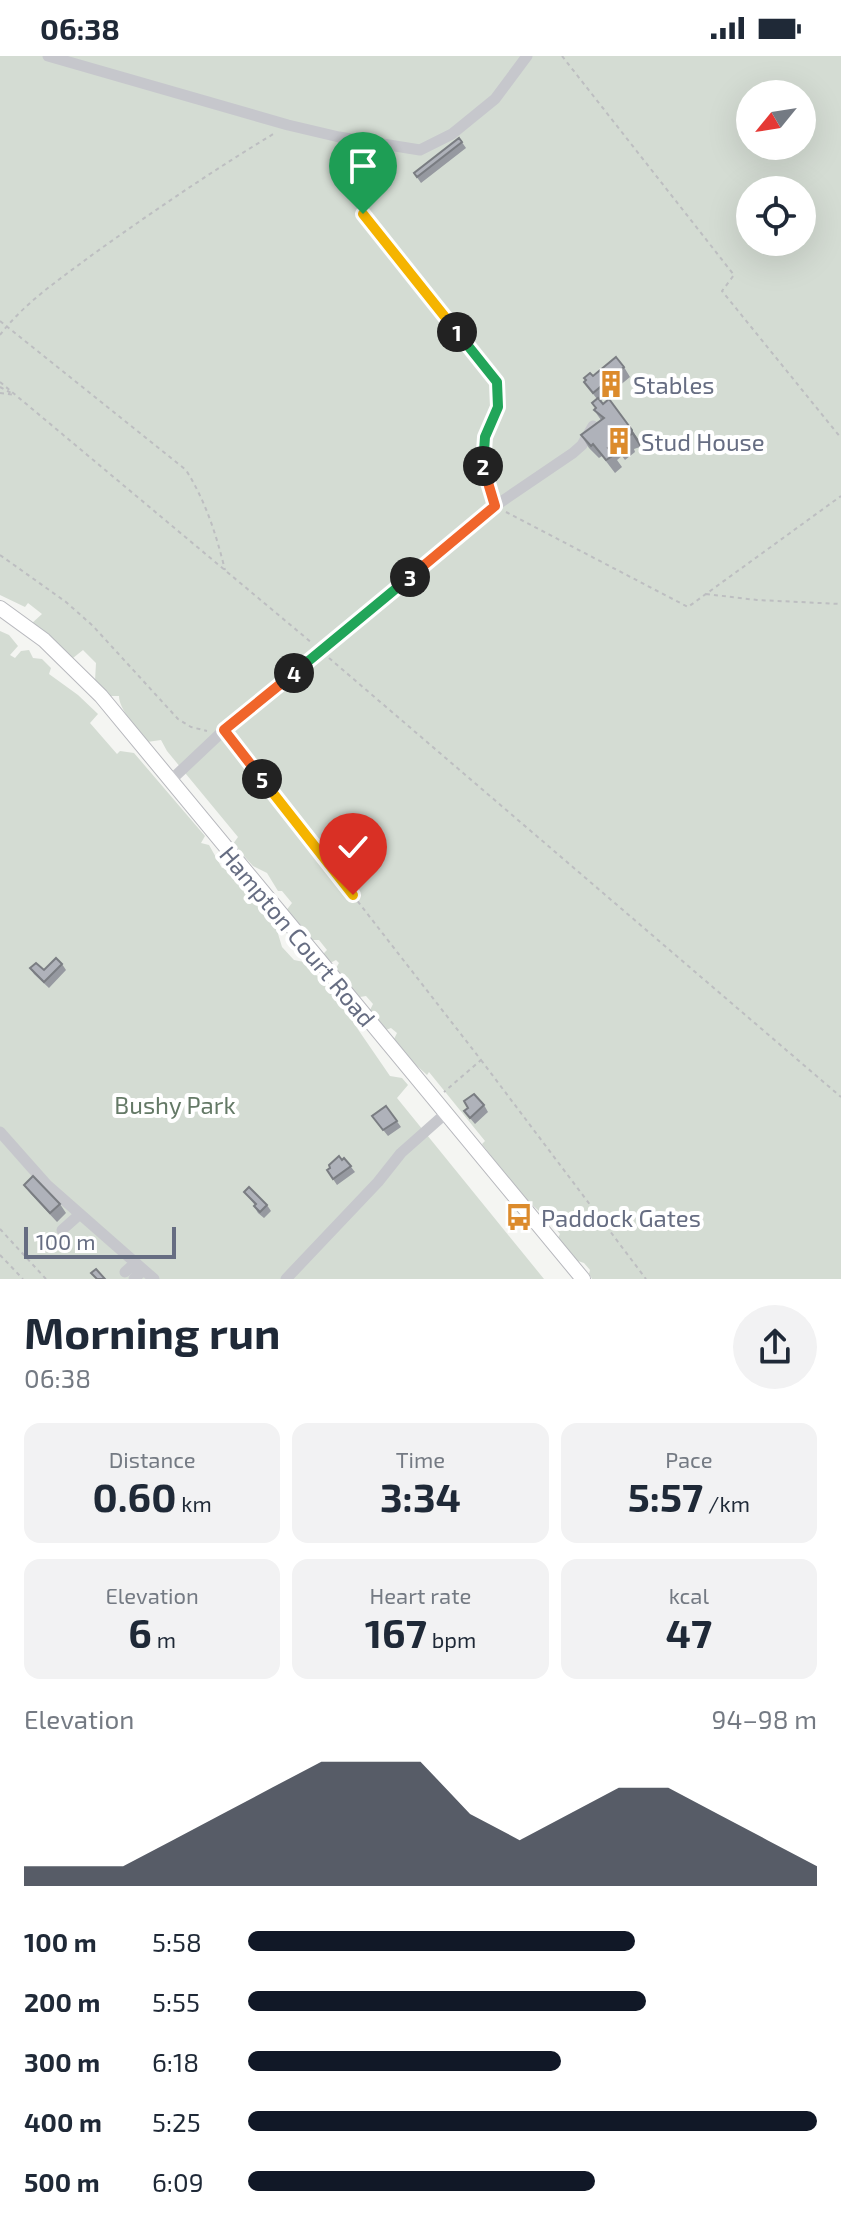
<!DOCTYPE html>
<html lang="en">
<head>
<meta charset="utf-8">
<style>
	body { margin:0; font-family:"Exo 2",sans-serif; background:#f2f2f3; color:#1f2937; height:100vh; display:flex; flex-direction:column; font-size:30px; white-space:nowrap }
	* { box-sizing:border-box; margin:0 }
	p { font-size:26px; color:#747a83 }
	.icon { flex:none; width:44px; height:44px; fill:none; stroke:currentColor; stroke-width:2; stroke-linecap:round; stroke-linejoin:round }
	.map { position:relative; height:1223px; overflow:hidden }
	.panel { display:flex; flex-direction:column; background:#fff; flex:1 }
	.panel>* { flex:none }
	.needle { width:52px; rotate:240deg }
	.controls { position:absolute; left:736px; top:24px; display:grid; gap:16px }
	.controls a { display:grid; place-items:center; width:80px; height:80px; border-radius:50%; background:#fff; box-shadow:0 8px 32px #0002; font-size:40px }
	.scale { position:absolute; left:24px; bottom:20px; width:152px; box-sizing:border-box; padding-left:8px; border:4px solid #666d82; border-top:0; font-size:22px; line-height:28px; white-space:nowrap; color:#666d82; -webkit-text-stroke:6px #fff; paint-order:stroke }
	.pin { position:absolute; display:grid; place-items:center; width:68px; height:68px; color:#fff; margin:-82px -34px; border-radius:50% 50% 50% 0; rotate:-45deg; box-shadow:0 0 8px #0007 }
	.pin .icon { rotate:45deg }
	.km { position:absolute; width:40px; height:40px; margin:-20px; border-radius:50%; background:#222; color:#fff; font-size:22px; line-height:40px; text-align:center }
	.round { display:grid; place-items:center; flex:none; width:84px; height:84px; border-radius:42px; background:#f2f2f3 }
	.head { display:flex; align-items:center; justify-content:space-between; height:136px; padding:0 24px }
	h1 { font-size:44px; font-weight:700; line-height:60px }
	.stats { display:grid; grid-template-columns:repeat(3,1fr); gap:12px; height:136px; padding:8px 24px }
	.stats div { display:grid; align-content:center; border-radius:16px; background:#f2f2f3; text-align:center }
	.stats b { font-size:40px; font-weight:700 }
	.stats small { font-size:22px; font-weight:400 }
	.stats p { font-size:22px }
	.chart { height:224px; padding:16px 24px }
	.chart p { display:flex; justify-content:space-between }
	.chart svg { width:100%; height:144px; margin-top:8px; fill:#111827; opacity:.7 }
	ul { padding:0 24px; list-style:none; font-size:26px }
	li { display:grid; grid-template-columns:128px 96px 1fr; align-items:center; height:60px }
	li i { height:20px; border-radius:10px; background:#111827 }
	.status { display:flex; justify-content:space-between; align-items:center; height:56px; padding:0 40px; background:#fff; direction:ltr }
	.status svg { height:22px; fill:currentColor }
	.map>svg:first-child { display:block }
	.green { fill:#d4dcd3; fill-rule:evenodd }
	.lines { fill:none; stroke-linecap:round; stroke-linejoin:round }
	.major-casing { stroke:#b7b8bd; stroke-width:16 }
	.path { stroke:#bdbec1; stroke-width:2; stroke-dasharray:4 4; stroke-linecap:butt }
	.minor { stroke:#c6c7cc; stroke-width:11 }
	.major { stroke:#fff; stroke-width:14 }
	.wall { fill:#9699a0 }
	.shaded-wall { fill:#7a7d82 }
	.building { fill:#afb2ba; stroke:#7a7d82; stroke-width:2 }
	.split-1-casing { stroke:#fff; stroke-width:16 }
	.split-2-casing { stroke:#fff; stroke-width:16 }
	.split-3-casing { stroke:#fff; stroke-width:16 }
	.split-4-casing { stroke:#fff; stroke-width:16 }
	.split-5-casing { stroke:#fff; stroke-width:16 }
	.split-6-casing { stroke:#fff; stroke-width:16 }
	.split-1 { stroke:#f5b400; stroke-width:10 }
	.split-2 { stroke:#22a559; stroke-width:10 }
	.split-3 { stroke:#f0652b; stroke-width:10 }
	.split-4 { stroke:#22a559; stroke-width:10 }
	.split-5 { stroke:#f0652b; stroke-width:10 }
	.split-6 { stroke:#f5b400; stroke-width:10 }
	.labels { text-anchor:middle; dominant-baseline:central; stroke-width:8; stroke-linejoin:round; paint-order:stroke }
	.poi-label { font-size:24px; fill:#666d82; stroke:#fff; text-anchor:start }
	.street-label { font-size:24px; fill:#666d82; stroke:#fff }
	.park-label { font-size:24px; fill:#647966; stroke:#fff }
</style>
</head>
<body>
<div class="status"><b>06:38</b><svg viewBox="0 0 49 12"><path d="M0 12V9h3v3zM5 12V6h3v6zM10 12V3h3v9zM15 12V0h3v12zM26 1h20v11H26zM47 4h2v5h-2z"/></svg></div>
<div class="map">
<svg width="841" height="1223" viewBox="0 0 841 1223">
	<rect width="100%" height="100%" fill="#f4f5f2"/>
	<path class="green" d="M 0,0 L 841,0 L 841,1223 L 592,1223 L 589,1218 L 590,1214 L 584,1207 L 572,1203 L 558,1182 L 560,1178 L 548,1163 L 521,1139 L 482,1088 L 485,1085 L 429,1016 L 427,1019 L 392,987 L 397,977 L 391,972 L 383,975 L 368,958 L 373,948 L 366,940 L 354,942 L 333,917 L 339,907 L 336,904 L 328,908 L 321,900 L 327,894 L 319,884 L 306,884 L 285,856 L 292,847 L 282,835 L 278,835 L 267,817 L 253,810 L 233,788 L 238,781 L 167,695 L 161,684 L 147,686 C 138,673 119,654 119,640 L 107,640 L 95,625 L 96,607 L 83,594 L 73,602 L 47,577 L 31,568 L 42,558 L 28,547 L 25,551 L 0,539 ZM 750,38 L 802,38 L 802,90 L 750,90 ZM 750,134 L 802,134 L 802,186 L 750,186 Z
		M 0,575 L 9,579 L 18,590 L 10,599 L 15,602 L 21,595 L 29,594 L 33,602 L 42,603 L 51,612 L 49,618 L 78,639 L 98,658 L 90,667 L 117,698 L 120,695 L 134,697 L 205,780 L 201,787 L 209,789 L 222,812 L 230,810 L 263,852 L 276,871 L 282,891 L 294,904 L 304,906 L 333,937 L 390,1020 L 402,1022 L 408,1029 L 397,1042 L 544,1223 L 0,1223 Z"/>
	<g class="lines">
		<g class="major-casing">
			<path id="major" d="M 0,552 L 44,584 L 101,640 L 583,1223"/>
		</g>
		<path class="path" d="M 562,0 L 734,219 L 722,235 L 841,382
			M 0,265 L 186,414 C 206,446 216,478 225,514
			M 0,279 C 24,247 60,223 92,199 C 152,156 212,115 275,77
			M 0,326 L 312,587
			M 0,331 L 11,337
			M 0,337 L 15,339
			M 506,456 L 688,551 L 841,440
			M 0,499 L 66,546 L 93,570 L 178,663 L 191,671 L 207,675
			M 706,538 L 757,544 L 841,548
			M 329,602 L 841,1041
			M 230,681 L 481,1004 L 444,1036
			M 481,1004 L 646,1223
			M 0,1173 L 46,1223
			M 0,1199 L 23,1223"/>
		<path class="minor" d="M 48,0 L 288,69 L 339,81 L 420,94 L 452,78 L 495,43 L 527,0
			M 372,86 L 361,132 L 363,158 L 497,326 L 498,351 L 485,381 L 482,408 L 495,450
			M 170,725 L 224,674 L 495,450 L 573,397 L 582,389 L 593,370
			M 0,1076 L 47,1129 L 154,1223
			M 62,1174 L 80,1158
			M 125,1216 L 135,1207
			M 134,1223 L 143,1214
			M 286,1223 L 378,1126 L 401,1097 L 445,1058"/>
		<use href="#major" class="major"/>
	</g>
	<path class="wall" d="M 459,82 L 466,92 L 421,127 L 414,117 Z
		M 624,311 L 630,321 L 601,345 L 632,374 L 640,386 L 640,391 L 634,393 L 635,396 L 625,404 L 622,400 L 617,404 L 622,411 L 615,417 L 602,400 L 599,402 L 589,392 L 581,379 L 601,364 L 594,354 L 596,353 L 597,343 L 584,326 L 593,320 Z
		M 62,908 L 66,914 L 49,932 L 34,918 L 30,912 L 44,914 Z
		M 484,1049 L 488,1056 L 475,1068 L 464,1055 L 468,1052 Z
		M 386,1050 L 401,1071 L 388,1080 L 372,1060 Z
		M 344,1102 L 355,1116 L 337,1129 L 327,1114 Z
		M 24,1129 L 60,1148 L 66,1157 L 57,1166 L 31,1138 Z
		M 244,1136 L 267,1149 L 271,1155 L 264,1162 L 258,1157 L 254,1150 L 255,1149 Z"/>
	<path class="shaded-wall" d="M 632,374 L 640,386 L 640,391 L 632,378 Z"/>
	<path class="building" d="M 459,82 L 462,86 L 417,121 L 414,117 Z
		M 616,301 L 624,311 L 593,337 L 584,326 L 586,324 L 584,322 L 590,317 L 593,320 Z
		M 598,342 L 603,348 L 609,343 L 632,374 L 632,378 L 626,381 L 627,384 L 616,392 L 614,388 L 608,392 L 614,399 L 606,404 L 593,388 L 591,390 L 581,379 L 604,362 L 594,354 L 596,352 L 592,347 Z
		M 56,902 L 62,908 L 44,926 L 30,912 L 36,907 L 44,914 Z
		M 474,1038 L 484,1049 L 470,1062 L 464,1055 L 468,1052 L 464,1045 Z
		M 386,1050 L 397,1065 L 383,1074 L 372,1060 Z
		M 339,1100 L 342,1104 L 344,1102 L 351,1110 L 333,1123 L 327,1114 L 330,1112 L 329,1109 Z
		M 33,1120 L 60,1148 L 50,1157 L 24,1129 Z
		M 249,1131 L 267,1149 L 260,1156 L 254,1150 L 256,1148 L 244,1136 Z
		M 96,1213 L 105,1223 L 97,1223 L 91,1217 Z"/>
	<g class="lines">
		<g class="split-1-casing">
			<path id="split-1" d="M 363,158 L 457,276"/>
		</g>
		<g class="split-2-casing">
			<path id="split-2" d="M 457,276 L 497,326 L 498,351 L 485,381 L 483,410"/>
		</g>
		<g class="split-3-casing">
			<path id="split-3" d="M 410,521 L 495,450 L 483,410"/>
		</g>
		<g class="split-4-casing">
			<path id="split-4" d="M 294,617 L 410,521"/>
		</g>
		<g class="split-5-casing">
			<path id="split-5" d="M 262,723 L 224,674 L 294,617"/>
		</g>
		<g class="split-6-casing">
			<path id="split-6" d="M 262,723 L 353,839"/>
		</g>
		<use href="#split-1" class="split-1"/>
		<use href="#split-2" class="split-2"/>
		<use href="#split-3" class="split-3"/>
		<use href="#split-4" class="split-4"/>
		<use href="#split-5" class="split-5"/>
		<use href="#split-6" class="split-6"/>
	</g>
	<defs>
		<g id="building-bare" transform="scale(2.16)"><path d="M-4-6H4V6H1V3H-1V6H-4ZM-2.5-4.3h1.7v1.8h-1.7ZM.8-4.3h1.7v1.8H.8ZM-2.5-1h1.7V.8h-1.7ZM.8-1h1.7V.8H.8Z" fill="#dc8b2c" stroke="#fff" stroke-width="2.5" paint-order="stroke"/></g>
		<g id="bus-bare" transform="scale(2.16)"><path d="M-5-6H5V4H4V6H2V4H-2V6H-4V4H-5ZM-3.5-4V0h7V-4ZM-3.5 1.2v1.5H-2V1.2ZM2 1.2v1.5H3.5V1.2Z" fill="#dc8b2c" stroke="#fff" stroke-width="2.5" paint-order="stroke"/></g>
	</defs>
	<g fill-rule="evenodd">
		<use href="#building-bare" x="611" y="328"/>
		<use href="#building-bare" x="619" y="385"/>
		<use href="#bus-bare" x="519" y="1161"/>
	</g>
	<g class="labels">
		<g class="poi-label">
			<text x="633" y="328">Stables</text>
			<text x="641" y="385">Stud House</text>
			<text x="541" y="1161">Paddock Gates</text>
		</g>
		<g class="street-label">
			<text transform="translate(298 880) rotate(50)">Hampton Court Road</text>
		</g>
		<g class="park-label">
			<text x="175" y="1048">Bushy Park</text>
		</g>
	</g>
</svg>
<div class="controls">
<a><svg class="needle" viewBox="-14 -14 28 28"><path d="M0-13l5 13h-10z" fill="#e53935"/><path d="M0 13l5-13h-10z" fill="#747a83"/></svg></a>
<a><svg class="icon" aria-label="locate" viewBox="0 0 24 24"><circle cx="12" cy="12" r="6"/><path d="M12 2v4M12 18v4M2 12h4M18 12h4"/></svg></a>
</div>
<div class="scale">100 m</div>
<div class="pin" style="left:363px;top:158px;background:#1e9e55"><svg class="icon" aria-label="arrive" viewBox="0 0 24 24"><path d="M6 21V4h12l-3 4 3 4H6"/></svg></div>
<div class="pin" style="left:353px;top:839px;background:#d93025"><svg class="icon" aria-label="check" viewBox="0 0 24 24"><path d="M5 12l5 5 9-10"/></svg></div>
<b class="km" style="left:457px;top:276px">1</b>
<b class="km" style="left:483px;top:410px">2</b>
<b class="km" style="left:410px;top:521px">3</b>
<b class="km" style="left:294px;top:617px">4</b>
<b class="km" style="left:262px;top:723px">5</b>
</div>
<section class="panel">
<div class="head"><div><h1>Morning run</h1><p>06:38</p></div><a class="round"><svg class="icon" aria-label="share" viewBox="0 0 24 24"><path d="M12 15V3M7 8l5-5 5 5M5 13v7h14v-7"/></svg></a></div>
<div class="stats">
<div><p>Distance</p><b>0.60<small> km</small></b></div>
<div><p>Time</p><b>3:34</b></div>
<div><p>Pace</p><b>5:57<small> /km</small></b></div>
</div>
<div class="stats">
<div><p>Elevation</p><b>6<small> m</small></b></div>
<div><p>Heart rate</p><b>167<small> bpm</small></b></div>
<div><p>kcal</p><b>47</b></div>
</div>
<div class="chart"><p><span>Elevation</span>94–98 m</p>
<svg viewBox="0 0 160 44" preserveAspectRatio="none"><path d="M0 44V38L10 38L20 38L30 30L40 22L50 14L60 6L70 6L80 6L90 22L100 30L110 22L120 14L130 14L140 22L150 30L160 38V44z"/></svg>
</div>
<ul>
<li><b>100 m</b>5:58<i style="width:68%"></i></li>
<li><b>200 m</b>5:55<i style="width:70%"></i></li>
<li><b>300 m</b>6:18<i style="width:55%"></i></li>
<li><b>400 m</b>5:25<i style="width:100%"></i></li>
<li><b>500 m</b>6:09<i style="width:61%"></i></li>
</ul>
</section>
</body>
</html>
